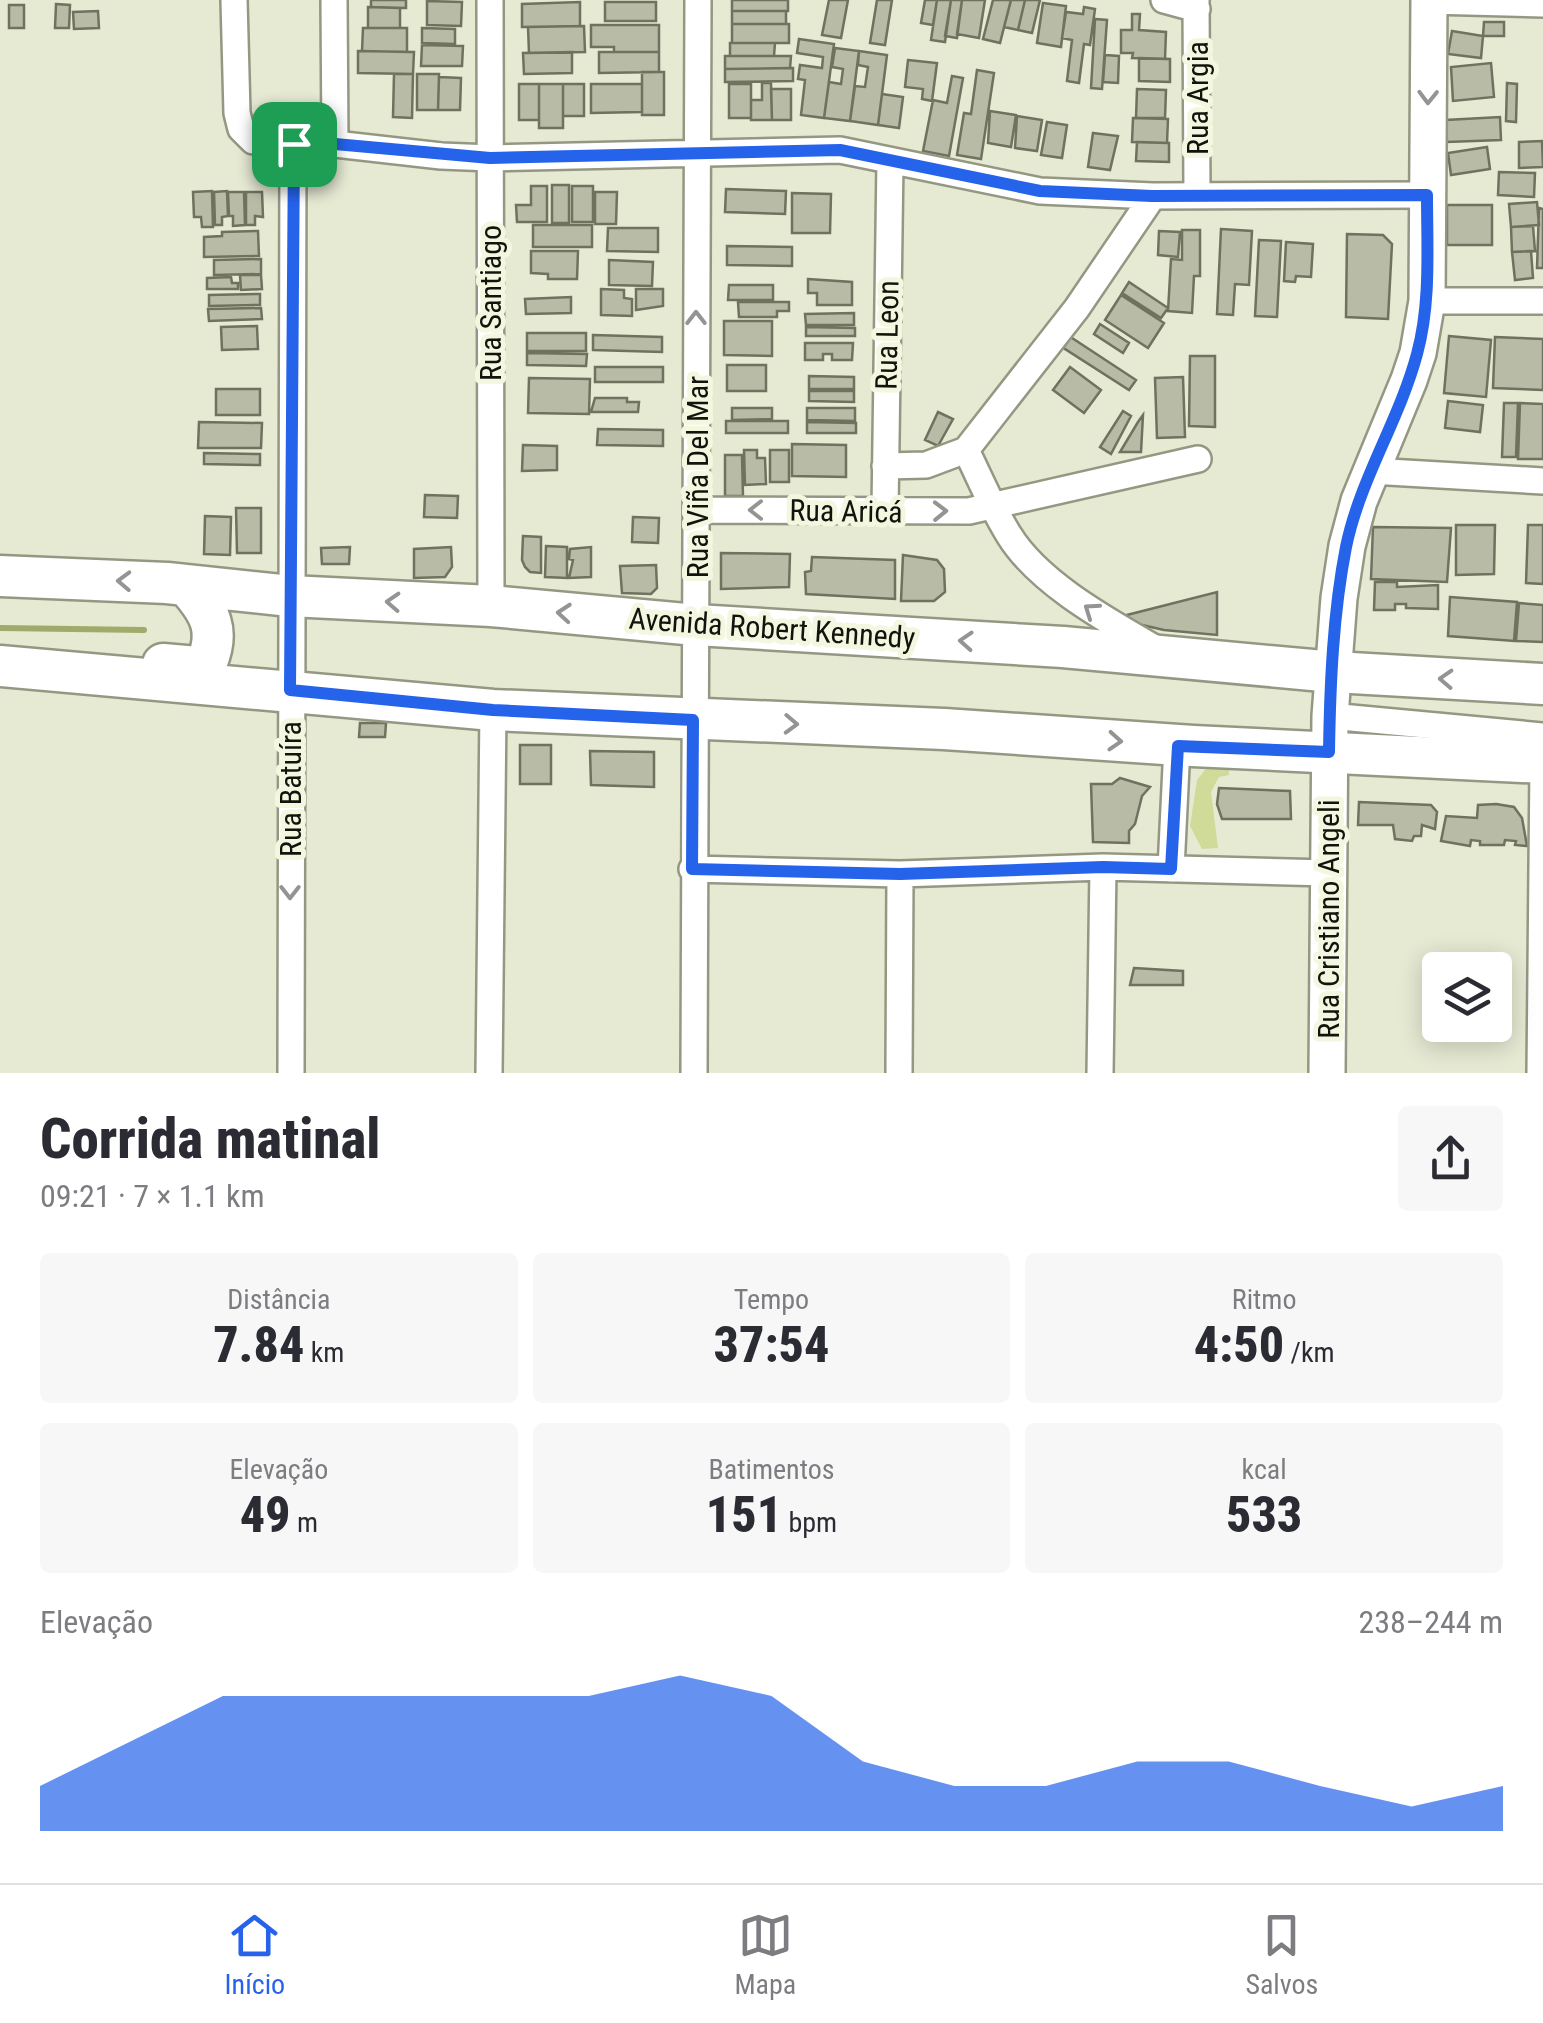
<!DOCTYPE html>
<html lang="pt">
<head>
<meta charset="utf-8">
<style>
	body { margin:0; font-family:"Roboto Condensed",sans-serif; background:#f7f7f7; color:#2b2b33; height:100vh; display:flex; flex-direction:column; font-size:38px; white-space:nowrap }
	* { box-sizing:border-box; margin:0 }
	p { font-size:32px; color:#7c7c81 }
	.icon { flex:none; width:55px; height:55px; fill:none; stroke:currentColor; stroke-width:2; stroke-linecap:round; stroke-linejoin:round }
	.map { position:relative; height:1073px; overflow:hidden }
	.sheet { display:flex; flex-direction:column; background:#fff; flex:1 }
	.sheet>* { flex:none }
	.buttons { position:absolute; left:1422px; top:952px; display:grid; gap:20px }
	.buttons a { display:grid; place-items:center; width:90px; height:90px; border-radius:10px; background:#fff; box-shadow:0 5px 25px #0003; font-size:50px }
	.pin { position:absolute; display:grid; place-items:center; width:85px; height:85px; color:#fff; margin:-42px; border-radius:20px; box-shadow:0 5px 15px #0006 }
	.round { display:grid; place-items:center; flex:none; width:105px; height:105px; border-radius:10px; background:#f7f7f7 }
	.headline { display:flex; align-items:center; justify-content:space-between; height:170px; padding:0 40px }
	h1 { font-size:55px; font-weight:800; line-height:75px }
	.metrics { display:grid; grid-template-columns:repeat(3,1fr); gap:15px; height:170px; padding:10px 40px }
	.metrics div { display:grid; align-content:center; border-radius:10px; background:#f7f7f7; text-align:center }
	.metrics b { font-size:50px; font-weight:800 }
	.metrics small { font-size:28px; font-weight:400 }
	.metrics p { font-size:28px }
	.chart { height:280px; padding:20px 40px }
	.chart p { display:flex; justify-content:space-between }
	.chart svg { width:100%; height:180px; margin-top:10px; fill:#2563eb; opacity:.7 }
	.tabs { display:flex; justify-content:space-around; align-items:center; height:140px; border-top:2px solid #e1e1e2; background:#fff; font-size:28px; color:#7c7c81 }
	.tabs a { display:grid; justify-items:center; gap:5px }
	.tabs .active { color:#2563eb }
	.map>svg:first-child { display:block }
	.green { fill:#d0da99 }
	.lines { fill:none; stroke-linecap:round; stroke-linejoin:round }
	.stream { stroke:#a1aa6a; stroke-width:6 }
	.building { fill:#b8bca6; stroke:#6e725e; stroke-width:2.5 }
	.street-casing { stroke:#949883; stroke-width:30 }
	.secondary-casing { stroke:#949883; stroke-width:40 }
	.primary-casing { stroke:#949883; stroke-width:45 }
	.street { stroke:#fff; stroke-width:25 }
	.secondary { stroke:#fff; stroke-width:35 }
	.primary { stroke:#fff; stroke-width:40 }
	.oneway { stroke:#949592 }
	.route-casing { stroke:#fff; stroke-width:20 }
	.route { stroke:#2563eb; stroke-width:12 }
	.labels { text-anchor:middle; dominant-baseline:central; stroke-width:10; stroke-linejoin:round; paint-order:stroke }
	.street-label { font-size:30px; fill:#12130c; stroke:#f3f7e0 }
</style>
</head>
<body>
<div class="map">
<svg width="1543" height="1073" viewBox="0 0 1543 1073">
	<rect width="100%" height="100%" fill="#e6ead3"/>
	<path class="green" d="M 1228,761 L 1229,775 L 1219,777 L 1211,792 L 1218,848 L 1202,849 L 1190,826 L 1197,780 L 1208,766 Z"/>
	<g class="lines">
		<path class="stream" d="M 0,628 L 144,630"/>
	</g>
	<path class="building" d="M 371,0 L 406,0 L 406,8 L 371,7 Z
		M 732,0 L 788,0 L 788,11 L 732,11 Z
		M 829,0 L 848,0 L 841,38 L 822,35 Z
		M 877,0 L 892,0 L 885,45 L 870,43 Z
		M 925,0 L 937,0 L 933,25 L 921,23 Z
		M 937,0 L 951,0 L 945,42 L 931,40 Z
		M 951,0 L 962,0 L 957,38 L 945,36 Z
		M 962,0 L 985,0 L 979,38 L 957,34 Z
		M 993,0 L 1011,0 L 1000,43 L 983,39 Z
		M 1011,0 L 1025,0 L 1018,30 L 1004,27 Z
		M 1025,0 L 1040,0 L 1032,33 L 1018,30 Z
		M 427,1 L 462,2 L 461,26 L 427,25 Z
		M 580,2 L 580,26 L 522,27 L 522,4 Z
		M 605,2 L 656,2 L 656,21 L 605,21 Z
		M 1043,3 L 1066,6 L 1061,47 L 1037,43 Z
		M 56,4 L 70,5 L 69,28 L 55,28 Z
		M 9,5 L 24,5 L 24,28 L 9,28 Z
		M 368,7 L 400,8 L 400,28 L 368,28 Z
		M 1084,7 L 1095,9 L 1090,45 L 1084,44 L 1079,83 L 1067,81 L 1072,40 L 1062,38 L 1066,12 L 1083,14 Z
		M 98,11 L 99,28 L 74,29 L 73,12 Z
		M 732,11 L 786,11 L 786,24 L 732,24 Z
		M 1132,14 L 1140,14 L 1139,30 L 1166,32 L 1165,59 L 1132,58 L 1133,53 L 1121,53 L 1121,30 L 1132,30 Z
		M 1095,19 L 1107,20 L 1102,89 L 1091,88 Z
		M 1484,22 L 1504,22 L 1504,36 L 1483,36 Z
		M 732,24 L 789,24 L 789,43 L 732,43 Z
		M 591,25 L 659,25 L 659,52 L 614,52 L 614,47 L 591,47 Z
		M 584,26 L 585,52 L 529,53 L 528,27 Z
		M 363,28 L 407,28 L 407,52 L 362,51 Z
		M 422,28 L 455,29 L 455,44 L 422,43 Z
		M 1452,31 L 1483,36 L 1481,58 L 1448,54 Z
		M 799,39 L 834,44 L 824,118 L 801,115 L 805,80 L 798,79 L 800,65 L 822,68 L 823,57 L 797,53 Z
		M 730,43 L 775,43 L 774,56 L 730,56 Z
		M 422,45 L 463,46 L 462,66 L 421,66 Z
		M 835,48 L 859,51 L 850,121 L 824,118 L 829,82 L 841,84 L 843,69 L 832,67 Z
		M 358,51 L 414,52 L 413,74 L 358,73 Z
		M 859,51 L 887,55 L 878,125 L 850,121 L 855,86 L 865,87 L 868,67 L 858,65 Z
		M 572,52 L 572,73 L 524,74 L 523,53 Z
		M 599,52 L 659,52 L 659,72 L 599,73 Z
		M 1105,55 L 1119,56 L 1118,83 L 1103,82 Z
		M 725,56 L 791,56 L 790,68 L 725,69 Z
		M 1139,58 L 1170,59 L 1170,82 L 1139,81 Z
		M 908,60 L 937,63 L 932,101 L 922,99 L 923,89 L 905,87 Z
		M 1491,63 L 1494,97 L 1453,101 L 1451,67 Z
		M 793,68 L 793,81 L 725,82 L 725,69 Z
		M 977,70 L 994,73 L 981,159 L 957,155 L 964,113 L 971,114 Z
		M 642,72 L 664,72 L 664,115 L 642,115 Z
		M 394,74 L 413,74 L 412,118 L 393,117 Z
		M 417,74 L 439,74 L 438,110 L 417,110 Z
		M 952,76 L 963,78 L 949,156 L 923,151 L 933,100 L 947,103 Z
		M 439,77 L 461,78 L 460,110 L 438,110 Z
		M 762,83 L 771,83 L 772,120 L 751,120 L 751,100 L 762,100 Z
		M 1507,83 L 1517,84 L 1516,122 L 1506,121 Z
		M 519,84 L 539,84 L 539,120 L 519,120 Z
		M 539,84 L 563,84 L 563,128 L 539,128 Z
		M 563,84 L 584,84 L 584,116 L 563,116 Z
		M 591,84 L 642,84 L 642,112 L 591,113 Z
		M 729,84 L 751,84 L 751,118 L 729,118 Z
		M 771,89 L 791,89 L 791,120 L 772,120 Z
		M 1137,89 L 1166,90 L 1165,118 L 1136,118 Z
		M 882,94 L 903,97 L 899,128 L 878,125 Z
		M 990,111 L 1016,115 L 1011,147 L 988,143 Z
		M 1017,116 L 1042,120 L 1037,151 L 1015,148 Z
		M 1500,117 L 1501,140 L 1447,142 L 1446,120 Z
		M 1133,118 L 1168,119 L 1167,143 L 1132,142 Z
		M 1047,122 L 1067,125 L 1062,158 L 1041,155 Z
		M 1093,133 L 1118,136 L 1110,170 L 1088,167 Z
		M 1542,141 L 1543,167 L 1519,168 L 1519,142 Z
		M 1137,142 L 1169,143 L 1169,162 L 1136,161 Z
		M 1487,147 L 1490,169 L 1451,175 L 1448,153 Z
		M 1499,172 L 1535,173 L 1534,197 L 1498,195 Z
		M 552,185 L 569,185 L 569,223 L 552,223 Z
		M 531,186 L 547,186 L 547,222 L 517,222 L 516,205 L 531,205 Z
		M 572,186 L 593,186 L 593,222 L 572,222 Z
		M 726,189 L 786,191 L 785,214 L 725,212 Z
		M 212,191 L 213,227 L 202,227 L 201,217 L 194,217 L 193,192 Z
		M 227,191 L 228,216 L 222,217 L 222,225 L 215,225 L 214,192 Z
		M 228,192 L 244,192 L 245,225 L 233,226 L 233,216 L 229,216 Z
		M 246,192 L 262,192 L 263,217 L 255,216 L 255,225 L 246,225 Z
		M 595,192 L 617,192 L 616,224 L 595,224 Z
		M 792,193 L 831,194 L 830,233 L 792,233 Z
		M 1537,202 L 1539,225 L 1511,227 L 1509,204 Z
		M 1447,205 L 1492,205 L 1492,245 L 1447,245 Z
		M 1539,208 L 1543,209 L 1543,268 L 1537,268 Z
		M 533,225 L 592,225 L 592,247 L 533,247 Z
		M 1533,226 L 1535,251 L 1512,252 L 1511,227 Z
		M 608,228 L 658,228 L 658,252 L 607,251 Z
		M 1221,229 L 1252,231 L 1249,285 L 1235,284 L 1233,315 L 1217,314 Z
		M 1182,230 L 1200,230 L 1200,276 L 1194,276 L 1192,313 L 1168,311 L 1171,259 L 1182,260 Z
		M 258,231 L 259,256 L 204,257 L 204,237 L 222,236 L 222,232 Z
		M 1159,231 L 1180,232 L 1178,257 L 1158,255 Z
		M 1347,234 L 1383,235 L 1392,244 L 1388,319 L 1346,317 Z
		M 1259,240 L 1281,241 L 1277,317 L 1255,316 Z
		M 1286,242 L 1313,244 L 1311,277 L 1296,276 L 1295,282 L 1284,281 Z
		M 727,246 L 792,247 L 792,266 L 727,265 Z
		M 531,251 L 578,251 L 577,279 L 548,279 L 548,274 L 531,273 Z
		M 1531,251 L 1533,278 L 1515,280 L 1512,252 Z
		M 261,259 L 261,274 L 214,275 L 214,260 Z
		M 609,260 L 653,262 L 652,286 L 609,285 Z
		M 240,275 L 261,275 L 262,289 L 241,290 Z
		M 231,277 L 232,283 L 238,283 L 238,289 L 207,289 L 207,278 Z
		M 808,279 L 852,282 L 852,305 L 817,305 L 817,293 L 808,293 Z
		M 1129,282 L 1168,308 L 1161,318 L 1122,293 Z
		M 729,285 L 773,285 L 773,300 L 728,300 Z
		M 601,289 L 624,290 L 624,298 L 632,299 L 632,316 L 601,315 Z
		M 636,289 L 663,289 L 663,306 L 636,310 Z
		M 260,294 L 260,305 L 209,306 L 209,295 Z
		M 1121,295 L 1164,323 L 1148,348 L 1105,320 Z
		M 571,297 L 571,313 L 526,314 L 525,299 Z
		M 738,302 L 789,302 L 789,311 L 777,311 L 777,317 L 739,317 Z
		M 261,308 L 262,319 L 209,321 L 208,309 Z
		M 854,313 L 854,325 L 806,325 L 805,314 Z
		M 724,321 L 772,321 L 772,356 L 724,355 Z
		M 1100,324 L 1129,343 L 1123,353 L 1094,334 Z
		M 257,326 L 258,349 L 222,350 L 221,327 Z
		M 806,327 L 855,328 L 855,336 L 806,336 Z
		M 527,333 L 586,333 L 586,351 L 527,351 Z
		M 593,335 L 662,337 L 662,352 L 593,350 Z
		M 1069,336 L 1136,380 L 1129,390 L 1062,347 Z
		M 1449,336 L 1491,340 L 1486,397 L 1444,393 Z
		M 1495,337 L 1543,339 L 1543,390 L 1493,388 Z
		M 805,343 L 853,343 L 852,360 L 832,360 L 832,354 L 823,354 L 823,360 L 805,360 Z
		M 527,353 L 587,354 L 586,366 L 527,365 Z
		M 1190,356 L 1215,356 L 1215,427 L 1189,426 Z
		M 727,365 L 766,365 L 766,391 L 727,391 Z
		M 595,367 L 663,367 L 663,382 L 595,382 Z
		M 1070,367 L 1101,390 L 1084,413 L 1053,390 Z
		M 809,376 L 854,377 L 854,389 L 809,389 Z
		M 1183,377 L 1185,437 L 1157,438 L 1155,378 Z
		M 529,378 L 590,379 L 589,414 L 528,413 Z
		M 216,389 L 260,389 L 260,415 L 216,415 Z
		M 809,391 L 854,391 L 854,402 L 809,401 Z
		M 595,398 L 627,398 L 627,402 L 639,402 L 638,412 L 591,412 Z
		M 1448,401 L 1483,405 L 1480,432 L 1445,428 Z
		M 1504,403 L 1518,403 L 1516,457 L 1502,457 Z
		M 1520,403 L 1543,404 L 1543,459 L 1518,459 Z
		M 732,408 L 772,408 L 772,419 L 732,420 Z
		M 807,408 L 855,408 L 855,421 L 807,420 Z
		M 1123,411 L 1131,416 L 1111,454 L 1100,447 Z
		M 938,412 L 953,419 L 938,446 L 925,440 Z
		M 1143,415 L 1141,452 L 1120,452 L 1138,422 Z
		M 726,421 L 788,421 L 788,433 L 726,433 Z
		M 199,422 L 262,423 L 261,448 L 198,448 Z
		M 807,422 L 856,423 L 856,433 L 807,433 Z
		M 598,429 L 663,430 L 663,446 L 597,445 Z
		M 792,444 L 846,445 L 846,477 L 792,476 Z
		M 523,445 L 557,446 L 557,470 L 522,471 Z
		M 744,450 L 757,450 L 757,458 L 765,458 L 766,484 L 745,485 Z
		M 770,450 L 789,450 L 789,482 L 770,482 Z
		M 204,453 L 260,454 L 260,465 L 204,464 Z
		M 725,455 L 742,455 L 743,496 L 725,496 Z
		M 425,495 L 458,496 L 457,518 L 424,517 Z
		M 236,508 L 261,508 L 261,553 L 237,553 Z
		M 205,516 L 231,517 L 230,555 L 204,554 Z
		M 633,517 L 659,518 L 658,543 L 632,542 Z
		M 1456,525 L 1495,525 L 1494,574 L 1456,575 Z
		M 1528,525 L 1543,525 L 1543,584 L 1526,583 Z
		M 1373,527 L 1451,528 L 1447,582 L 1371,579 Z
		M 523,536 L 541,537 L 541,573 L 530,572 L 525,567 L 522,560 Z
		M 546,546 L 567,547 L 567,578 L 545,577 Z
		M 350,547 L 349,564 L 322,564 L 321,548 Z
		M 451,547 L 452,567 L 445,577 L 414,578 L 414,549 Z
		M 591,547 L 591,577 L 569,578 L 573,560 L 569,559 L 570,549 Z
		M 721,553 L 790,554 L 789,587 L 721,589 Z
		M 903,555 L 937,560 L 944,569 L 945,592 L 934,601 L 901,601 Z
		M 812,557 L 895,560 L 895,599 L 806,594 L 805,572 L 811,571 Z
		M 656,565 L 657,588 L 651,594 L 622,593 L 620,566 Z
		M 1375,582 L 1397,582 L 1397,587 L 1438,585 L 1438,609 L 1406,608 L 1406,604 L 1395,604 L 1395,610 L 1374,610 Z
		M 1217,592 L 1217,635 L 1164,630 L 1129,622 L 1123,616 Z
		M 1450,597 L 1517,602 L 1514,641 L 1448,636 Z
		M 1519,603 L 1543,605 L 1543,642 L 1516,641 Z
		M 360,723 L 386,723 L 385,737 L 359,737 Z
		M 520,745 L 551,745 L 551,784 L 520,784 Z
		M 590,751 L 654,752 L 654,787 L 591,785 Z
		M 1120,778 L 1150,787 L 1142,796 L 1135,824 L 1129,831 L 1129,843 L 1093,842 L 1091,784 L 1112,784 Z
		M 1219,788 L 1290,791 L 1291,819 L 1222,819 L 1217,804 Z
		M 1359,802 L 1431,805 L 1437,812 L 1435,829 L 1422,825 L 1421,836 L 1414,836 L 1412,841 L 1395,839 L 1393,825 L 1358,825 Z
		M 1496,804 L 1514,807 L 1522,818 L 1527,846 L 1515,845 L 1516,841 L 1505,840 L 1504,845 L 1480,845 L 1480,841 L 1471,840 L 1470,846 L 1441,841 L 1446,816 L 1477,818 L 1478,805 Z
		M 1134,968 L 1183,971 L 1183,985 L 1130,985 Z"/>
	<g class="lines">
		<g class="street-casing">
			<path id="street" d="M 234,0 L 237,113 L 241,129 L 253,141 L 335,144 L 441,156 L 491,158 L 840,150 L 1040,191 L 1153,196 L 1427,195
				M 334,0 L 335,144
				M 490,0 L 491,606
				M 1164,0 L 1197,9
				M 1196,0 L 1197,196
				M 1429,1 L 1543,4
				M 1427,301 L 1543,301
				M 966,450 L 1077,308 L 1153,196
				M 966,450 C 980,478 992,508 1009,535 C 1039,584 1110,622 1158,650
				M 885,466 L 926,465 L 966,450
				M 1371,471 L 1543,481
				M 697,510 L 969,511 L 1198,459
				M 885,510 L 890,161
				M 1330,716 L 1543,736
				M 692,869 L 900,874 L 1103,867 L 1328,873
				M 1171,869 L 1177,746
				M 291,1073 L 293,145
				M 489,1073 L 493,710
				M 694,1073 L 698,0
				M 899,1073 L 900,874
				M 1100,1073 L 1103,867
				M 1540,1073 L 1543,763"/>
		</g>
		<g class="secondary-casing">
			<path id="secondary" d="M 1327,1073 L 1330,716 L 1339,598 L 1347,546 L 1359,501 L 1409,380 L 1418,353 L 1427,301 L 1429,0"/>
		</g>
		<g class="primary-casing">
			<path id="primary" d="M 0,576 L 167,583 L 290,596 L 491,606 L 696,625 L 1063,647 L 1334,672 L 1543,684
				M 163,664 L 197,667 L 207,662 C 220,630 210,612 188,587
				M 0,666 L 493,710 L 944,729 L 1193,746 L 1543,763"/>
		</g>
		<use href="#street" class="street"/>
		<use href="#secondary" class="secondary"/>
		<use href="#primary" class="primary"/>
	</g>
	<defs><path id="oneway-chevron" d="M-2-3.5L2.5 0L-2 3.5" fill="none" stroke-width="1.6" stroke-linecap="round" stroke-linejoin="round" transform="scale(2.5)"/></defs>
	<g class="oneway">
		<use href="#oneway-chevron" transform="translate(1428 97) rotate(91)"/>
		<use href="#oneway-chevron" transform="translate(696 318) rotate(-90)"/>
		<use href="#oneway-chevron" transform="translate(756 510) rotate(180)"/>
		<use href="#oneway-chevron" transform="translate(940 511) rotate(-1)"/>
		<use href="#oneway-chevron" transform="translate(124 581) rotate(-178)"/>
		<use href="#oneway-chevron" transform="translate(393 602) rotate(-177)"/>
		<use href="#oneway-chevron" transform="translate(1091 610) rotate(-145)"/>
		<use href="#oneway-chevron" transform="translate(564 613) rotate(-175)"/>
		<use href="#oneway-chevron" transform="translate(966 641) rotate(-176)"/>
		<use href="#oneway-chevron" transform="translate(1446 679) rotate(-177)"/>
		<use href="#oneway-chevron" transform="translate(791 724) rotate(2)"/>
		<use href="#oneway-chevron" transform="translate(1115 741) rotate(4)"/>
		<use href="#oneway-chevron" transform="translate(290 892) rotate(90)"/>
	</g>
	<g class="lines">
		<g class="route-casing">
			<path id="route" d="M 294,144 L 335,144 L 490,158 L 840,150 L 1040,191 L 1152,196 L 1427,195 C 1427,248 1431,303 1417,354 C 1399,421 1360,479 1346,547 C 1333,613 1330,685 1329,752 L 1178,746 L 1171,869 L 1103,867 L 900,874 L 692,869 L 693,720 L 493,710 L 290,690 Z"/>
		</g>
		<use href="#route" class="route"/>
	</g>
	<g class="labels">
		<g class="street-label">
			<text transform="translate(1197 98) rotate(-90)">Rua Argia</text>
			<text transform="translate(490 303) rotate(-90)">Rua Santiago</text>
			<text transform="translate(887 335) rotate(-89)">Rua Leon</text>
			<text transform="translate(697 477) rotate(-90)">Rua Viña Del Mar</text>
			<text transform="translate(846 511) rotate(1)">Rua Aricá</text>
			<text transform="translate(772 628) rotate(4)">Avenida Robert Kennedy</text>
			<text transform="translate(290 789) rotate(-90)">Rua Batuíra</text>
			<text transform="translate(1328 919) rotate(-90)">Rua Cristiano Angeli</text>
		</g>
	</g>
</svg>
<div class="buttons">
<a><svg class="icon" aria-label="layers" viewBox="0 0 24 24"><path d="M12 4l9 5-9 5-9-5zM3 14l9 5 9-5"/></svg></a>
</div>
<div class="pin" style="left:294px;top:144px;background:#1e9e55"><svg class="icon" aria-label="arrive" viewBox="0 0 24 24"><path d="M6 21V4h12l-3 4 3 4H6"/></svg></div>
</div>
<section class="sheet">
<div class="headline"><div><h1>Corrida matinal</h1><p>09:21 · 7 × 1.1 km</p></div><a class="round"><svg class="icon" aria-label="share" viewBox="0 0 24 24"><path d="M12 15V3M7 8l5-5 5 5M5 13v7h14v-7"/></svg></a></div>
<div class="metrics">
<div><p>Distância</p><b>7.84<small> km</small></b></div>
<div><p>Tempo</p><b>37:54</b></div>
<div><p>Ritmo</p><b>4:50<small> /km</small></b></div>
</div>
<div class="metrics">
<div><p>Elevação</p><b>49<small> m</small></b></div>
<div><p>Batimentos</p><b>151<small> bpm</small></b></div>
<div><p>kcal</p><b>533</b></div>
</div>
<div class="chart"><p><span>Elevação</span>238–244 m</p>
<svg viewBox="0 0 160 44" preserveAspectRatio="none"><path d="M0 44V33L10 22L20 11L30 11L40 11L50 11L60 11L70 6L80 11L90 27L100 33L110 33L120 27L130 27L140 33L150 38L160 33V44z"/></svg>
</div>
</section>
<nav class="tabs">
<a class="active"><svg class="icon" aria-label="home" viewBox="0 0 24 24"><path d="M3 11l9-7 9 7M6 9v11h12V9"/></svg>Início</a>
<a><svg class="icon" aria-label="map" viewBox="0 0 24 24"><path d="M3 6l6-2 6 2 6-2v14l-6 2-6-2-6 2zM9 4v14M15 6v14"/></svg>Mapa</a>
<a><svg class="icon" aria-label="saved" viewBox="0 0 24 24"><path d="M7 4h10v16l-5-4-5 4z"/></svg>Salvos</a>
</nav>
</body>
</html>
